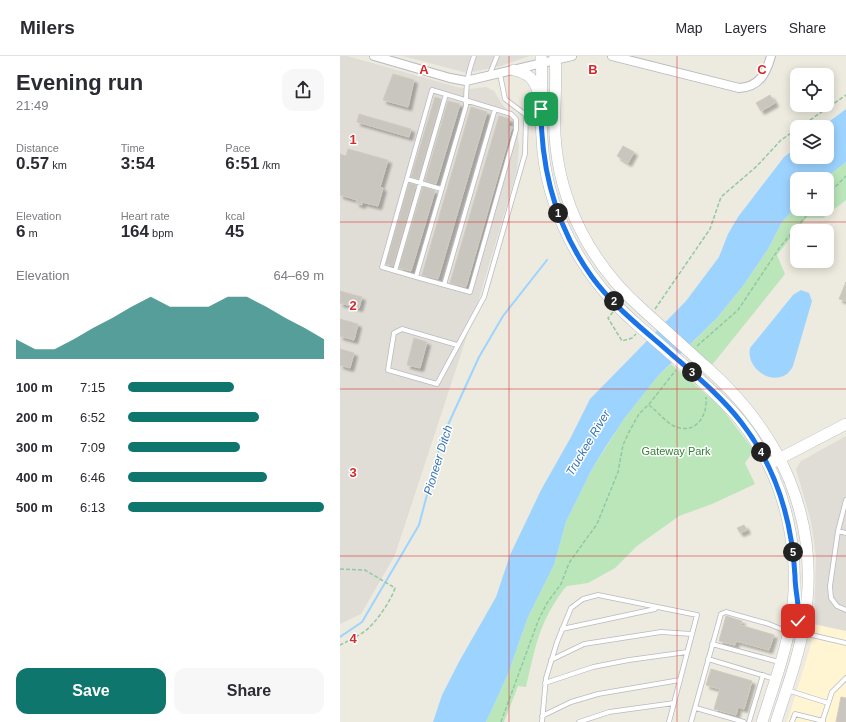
<!DOCTYPE html>
<html lang="en">
<head>
<meta charset="utf-8">
<style>
	body { margin:0; font-family:Arial,sans-serif; background:#f7f7f7; color:#2b2b33; height:100vh; display:flex; flex-direction:column; font-size:15px; white-space:nowrap }
	* { box-sizing:border-box; margin:0 }
	p { font-size:13px; color:#7c7c81 }
	.icon { flex:none; width:22px; height:22px; fill:none; stroke:currentColor; stroke-width:2; stroke-linecap:round; stroke-linejoin:round }
	.map { position:relative; flex:1; overflow:hidden }
	.side { display:flex; flex-direction:column; background:#fff; width:340px }
	.side>* { flex:none }
	.tools { position:absolute; left:450px; top:12px; display:grid; gap:8px }
	.tools a { display:grid; place-items:center; width:44px; height:44px; border-radius:8px; background:#fff; box-shadow:0 2px 10px #0003; font-size:20px }
	.pin { position:absolute; display:grid; place-items:center; width:34px; height:34px; color:#fff; margin:-17px; border-radius:8px; box-shadow:0 2px 6px #0006 }
	.km { position:absolute; width:20px; height:20px; margin:-10px; border-radius:50%; background:#222; color:#fff; font-size:11px; line-height:20px; text-align:center }
	.round { display:grid; place-items:center; flex:none; width:42px; height:42px; border-radius:12px; background:#f7f7f7 }
	.headline { display:flex; align-items:center; justify-content:space-between; height:68px; padding:0 16px }
	h1 { font-size:22px; font-weight:700; line-height:30px }
	.figures { display:grid; grid-template-columns:repeat(3,1fr); gap:6px; height:68px; padding:4px 16px }
	.figures div { display:grid; align-content:center }
	.figures b { font-size:17px; font-weight:700 }
	.figures small { font-size:11px; font-weight:400 }
	.figures p { font-size:11px }
	.chart { height:112px; padding:8px 16px }
	.chart p { display:flex; justify-content:space-between }
	.chart svg { width:100%; height:72px; margin-top:4px; fill:#0f766e; opacity:.7 }
	.button { display:flex; gap:8px; margin-top:auto; padding:8px 16px }
	.button a { flex:1; height:46px; border-radius:12px; background:#0f766e; color:#fff; font-size:16px; font-weight:700; line-height:46px; text-align:center }
	.button a+a { background:#f7f7f7; color:#2b2b33 }
	ul { padding:0 16px; list-style:none; font-size:13px }
	li { display:grid; grid-template-columns:64px 48px 1fr; align-items:center; height:30px }
	li i { height:10px; border-radius:5px; background:#0f766e }
	header { display:flex; align-items:center; gap:24px; box-sizing:border-box; height:56px; padding:0 20px; background:#fff; border-bottom:1px solid #e1e1e2 }
	header strong { font-size:19px }
	nav { display:flex; gap:22px; margin-inline-start:auto; font-size:14px }
	main { display:flex; flex:1; min-height:0 }
	.map>svg:first-child { display:block }
	.commercial { fill:#fff5d2 }
	.industrial { fill:#e0ddd7 }
	.green { fill:#bae6ba }
	.water { fill:#9dd4ff }
	.lines { fill:none; stroke-linecap:round; stroke-linejoin:round }
	.stream { stroke:#9dd4ff; stroke-width:2 }
	.building { fill:#c9c6bf; stroke:#d1cbbe; filter:url(#shadow) }
	.lane-casing { stroke:#b8bac0; stroke-width:5.5 }
	.street-casing { stroke:#b8bac0; stroke-width:10 }
	.secondary-casing { stroke:#b8bcc3; stroke-width:12 }
	.path { stroke:#92c8a2; stroke-width:1.5; stroke-dasharray:4 2; stroke-linecap:butt }
	.lane { stroke:#fff; stroke-width:4 }
	.street { stroke:#fff; stroke-width:8 }
	.secondary { stroke:#fff; stroke-width:11 }
	.secondary-bridge-casing { stroke:#b8bcc3; stroke-width:12; stroke-linecap:butt }
	.secondary-bridge { stroke:#fff; stroke-width:11 }
	.route-casing { stroke:#fff; stroke-width:8 }
	.route { stroke:#1a73e8; stroke-width:5 }
	.grid { fill:none; stroke:#d62828; stroke-width:1; stroke-opacity:0.55 }
	.labels { text-anchor:middle; dominant-baseline:central; stroke-width:3; stroke-linejoin:round; paint-order:stroke }
	.park-label { font-size:11px; fill:#2f8233; stroke:#fff }
	.water-label { font-size:12px; font-style:italic; fill:#3674b6; stroke:#fff }
	.grid-label { font-size:13px; text-anchor:middle; font-weight:bold; fill:#d62828; stroke:#fff; stroke-width:3; stroke-linejoin:round; paint-order:stroke }
</style>
</head>
<body>
<header>
<strong>Milers</strong>
<nav><a>Map</a><a>Layers</a><a>Share</a></nav>
</header>
<main>
<section class="side">
<div class="headline"><div><h1>Evening run</h1><p>21:49</p></div><a class="round"><svg class="icon" aria-label="share" viewBox="0 0 24 24"><path d="M12 15V3M7 8l5-5 5 5M5 13v7h14v-7"/></svg></a></div>
<div class="figures">
<div><p>Distance</p><b>0.57<small> km</small></b></div>
<div><p>Time</p><b>3:54</b></div>
<div><p>Pace</p><b>6:51<small> /km</small></b></div>
</div>
<div class="figures">
<div><p>Elevation</p><b>6<small> m</small></b></div>
<div><p>Heart rate</p><b>164<small> bpm</small></b></div>
<div><p>kcal</p><b>45</b></div>
</div>
<div class="chart"><p><span>Elevation</span>64–69 m</p>
<svg viewBox="0 0 160 44" preserveAspectRatio="none"><path d="M0 44V32L10 38L20 38L30 32L40 25L50 19L60 12L70 6L80 12L90 12L100 12L110 6L120 6L130 12L140 19L150 25L160 32V44z"/></svg>
</div>
<ul>
<li><b>100 m</b>7:15<i style="width:54%"></i></li>
<li><b>200 m</b>6:52<i style="width:67%"></i></li>
<li><b>300 m</b>7:09<i style="width:57%"></i></li>
<li><b>400 m</b>6:46<i style="width:71%"></i></li>
<li><b>500 m</b>6:13<i style="width:100%"></i></li>
</ul>
<div class="button"><a>Save</a><a>Share</a></div>
</section>
<div class="map">
<svg width="506" height="666" viewBox="0 0 506 666">
	<defs>
		<filter id="shadow"><feDropShadow dx="3.5" dy="3.5" stdDeviation="1" flood-color="#0004"/></filter>
	</defs>
	<rect width="100%" height="100%" fill="#edeadf"/>
	<path class="commercial" d="M 474,568 L 506,575 L 506,666 L 447,666 L 470,592 Z"/>
	<path class="industrial" d="M 0,0 L 7,0 L 117,31 L 130,33 L 146,31 L 154,35 L 162,48 L 176,64 L 179,91 L 177,114 L 139,243 L 55,499 L 21,558 L 0,568 Z
		M 63,0 L 189,0 L 161,10 L 127,17 Z
		M 506,380 L 506,575 L 474,568 L 476,501 L 471,465 L 456,413 L 461,405 Z"/>
	<path class="green" d="M 506,106 L 506,144 L 483,162 L 466,162 L 437,199 L 445,218 L 372,309 L 350,289 L 377,262 L 403,230 L 428,193 L 442,166 L 457,150 L 457,153 L 487,153 L 487,123 L 484,123 Z
		M 331,308 L 380,350 L 412,392 L 410,400 L 405,407 L 415,428 L 372,448 L 339,460 L 297,490 L 275,512 L 248,527 L 227,530 L 224,533 C 198,569 196,589 186,631 L 178,630 L 164,666 L 146,666 L 168,618 L 188,561 L 214,509 L 226,466 L 251,415 L 284,363 L 318,320 Z"/>
	<path class="water" d="M 506,53 L 506,106 L 484,123 L 457,123 L 457,150 L 442,166 L 428,193 L 403,230 L 377,262 L 318,320 L 284,363 L 265,392 L 251,415 L 226,466 L 214,509 L 188,561 L 168,618 L 146,666 L 93,666 L 102,639 L 120,604 L 156,541 L 170,499 L 201,434 L 231,381 L 250,343 L 346,245 L 379,201 L 388,178 L 398,161 L 444,101 L 457,91 L 457,101 L 487,101 L 487,71 L 482,71 Z
		M 461,234 L 469,237 L 472,245 L 453,310 C 441,335 405,316 410,292 L 453,239 Z"/>
	<g class="lines">
		<path class="stream" d="M 0,581 L 22,566 L 79,469 L 102,382 L 139,301 L 163,260 L 207,204"/>
	</g>
	<path class="building" d="M 53,18 L 74,24 L 68,51 L 43,44 Z
		M 430,39 L 435,47 L 421,55 L 416,47 Z
		M 95,41 L 101,43 L 78,123 L 71,121 Z
		M 108,45 L 120,48 L 96,128 L 85,125 Z
		M 131,51 L 147,56 L 98,223 L 82,219 Z
		M 19,58 L 71,73 L 69,81 L 17,66 Z
		M 159,60 L 170,63 L 168,70 L 172,71 L 126,231 L 110,227 Z
		M 283,90 L 294,96 L 288,107 L 277,100 Z
		M 8,93 L 48,104 L 40,131 L 43,132 L 38,150 L 22,146 L 22,149 L 16,147 L 17,144 L 0,139 L 0,98 L 6,100 Z
		M 69,127 L 76,129 L 53,210 L 46,208 Z
		M 83,131 L 95,135 L 71,215 L 59,212 Z
		M 506,226 L 506,245 L 499,243 Z
		M 0,235 L 22,241 L 19,252 L 0,247 Z
		M 0,263 L 18,268 L 14,284 L 0,280 Z
		M 74,282 L 87,286 L 80,312 L 67,309 Z
		M 0,293 L 14,297 L 10,312 L 0,309 Z
		M 404,469 L 407,474 L 400,477 L 397,472 Z
		M 386,560 L 402,565 L 400,569 L 434,579 L 429,594 L 396,585 L 395,589 L 379,585 Z
		M 371,613 L 412,625 L 404,653 L 398,651 L 396,659 L 374,653 L 380,633 L 366,629 Z
		M 501,641 L 506,642 L 506,666 L 496,666 Z"/>
	<g class="lines">
		<g class="lane-casing">
			<path id="lane" d="M 149,20 L 157,0
				M 67,123 L 101,133
				M 55,215 L 106,38
				M 76,221 L 42,211 L 92,34 L 171,58 L 176,63 L 176,74 L 130,236 L 76,221 L 126,50 C 126,29 127,20 134,0
				M 104,229 L 155,53
				M 117,289 L 62,273 L 54,277 L 48,314 L 97,328 L 144,241 L 185,98 L 186,59 L 165,43 L 160,18
				M 506,444 L 498,475 L 490,530 L 491,542 L 497,550 L 506,554
				M 498,475 L 506,477
				M 222,573 L 315,553
				M 463,577 L 506,587
				M 372,588 L 439,606
				M 368,603 L 435,623
				M 211,604 L 244,588 L 321,576 L 352,578
				M 205,627 L 253,611 L 289,604 L 347,596
				M 447,634 L 488,647
				M 356,652 L 404,666
				M 202,660 L 231,646 L 258,638 L 340,624
				M 202,666 L 206,622 L 217,586 L 231,552 L 243,543 L 258,539 L 357,559 L 329,666
				M 239,666 L 269,656 L 334,647
				M 351,666 L 381,558 L 386,556 L 429,568 L 448,576
				M 409,666 L 423,619
				M 452,666 L 455,658 L 483,665
				M 482,666 L 492,636 L 506,622"/>
		</g>
		<g class="street-casing">
			<path id="street" d="M 34,0 L 110,22 L 126,25 L 232,0
				M 272,0 L 399,32 C 419,31 426,18 431,0"/>
		</g>
		<g class="secondary-casing">
			<path id="secondary" d="M 201,0 C 203,27 200,55 202,82 C 205,152 241,219 293,265
				M 215,0 C 217,26 214,53 215,79 C 219,147 251,208 302,253
				M 174,14 C 190,18 194,23 199,38
				M 364,309 C 441,376 482,464 464,567 C 459,601 446,634 436,666
				M 355,319 C 371,334 387,348 400,364 C 446,421 463,498 450,570 C 444,602 432,634 422,666
				M 433,406 L 506,368"/>
		</g>
		<path class="path" d="M 460,71 L 506,39
			M 487,139 L 506,120
			M 315,253 L 370,173 L 381,141 L 417,110 L 441,84 L 457,73
			M 273,256 L 268,262 L 282,285 L 292,282 L 296,278
			M 357,290 L 398,254 L 440,191 L 472,153
			M 309,349 C 317,355 324,364 332,369 C 354,381 368,361 366,341
			M 0,513 L 25,514 L 55,532 C 51,545 35,568 25,575 C 17,581 8,585 0,589
			M 161,666 L 198,565 L 207,547 L 221,528 L 229,507 L 257,468 L 278,416 L 283,389 L 288,378 L 299,358 L 310,347 L 336,314"/>
		<use href="#lane" class="lane"/>
		<use href="#street" class="street"/>
		<use href="#secondary" class="secondary"/>
		<g class="secondary-bridge-casing">
			<path id="secondary-bridge" d="M 302,253 L 364,309
				M 293,265 L 355,319"/>
		</g>
		<use href="#secondary-bridge" class="secondary-bridge"/>
	</g>
	<g class="lines">
		<g class="route-casing">
			<path id="route" d="M 201,53 C 201,113 216,171 252,221 C 273,250 303,273 330,297 C 354,318 381,340 401,366 C 436,411 452,464 455,520 C 455,536 460,549 458,565"/>
		</g>
		<use href="#route" class="route"/>
	</g>
	<path class="grid" d="M 169,0 L 169,666M 337,0 L 337,666M 0,166 L 506,166M 0,333 L 506,333M 0,500 L 506,500"/>
	<g class="labels">
		<g class="park-label">
			<text x="336" y="395">Gateway Park</text>
		</g>
		<g class="water-label">
			<text transform="translate(248 387) rotate(-59)">Truckee River</text>
			<text transform="translate(98 404) rotate(-73)">Pioneer Ditch</text>
		</g>
	</g>
	<g class="grid-label">
		<text x="84" y="18">A</text>
		<text x="253" y="18">B</text>
		<text x="422" y="18">C</text>
		<text x="13" y="88">1</text>
		<text x="13" y="254">2</text>
		<text x="13" y="421">3</text>
		<text x="13" y="587">4</text>
	</g>
</svg>
<div class="tools">
<a><svg class="icon" aria-label="locate" viewBox="0 0 24 24"><circle cx="12" cy="12" r="6"/><path d="M12 2v4M12 18v4M2 12h4M18 12h4"/></svg></a>
<a><svg class="icon" aria-label="layers" viewBox="0 0 24 24"><path d="M12 4l9 5-9 5-9-5zM3 14l9 5 9-5"/></svg></a>
<a>+</a>
<a>−</a>
</div>
<div class="pin" style="left:201px;top:53px;background:#1e9e55"><svg class="icon" aria-label="arrive" viewBox="0 0 24 24"><path d="M6 21V4h12l-3 4 3 4H6"/></svg></div>
<div class="pin" style="left:458px;top:565px;background:#d93025"><svg class="icon" aria-label="check" viewBox="0 0 24 24"><path d="M5 12l5 5 9-10"/></svg></div>
<b class="km" style="left:218px;top:157px">1</b>
<b class="km" style="left:274px;top:245px">2</b>
<b class="km" style="left:352px;top:316px">3</b>
<b class="km" style="left:421px;top:396px">4</b>
<b class="km" style="left:453px;top:496px">5</b>
</div>
</main>
</body>
</html>
